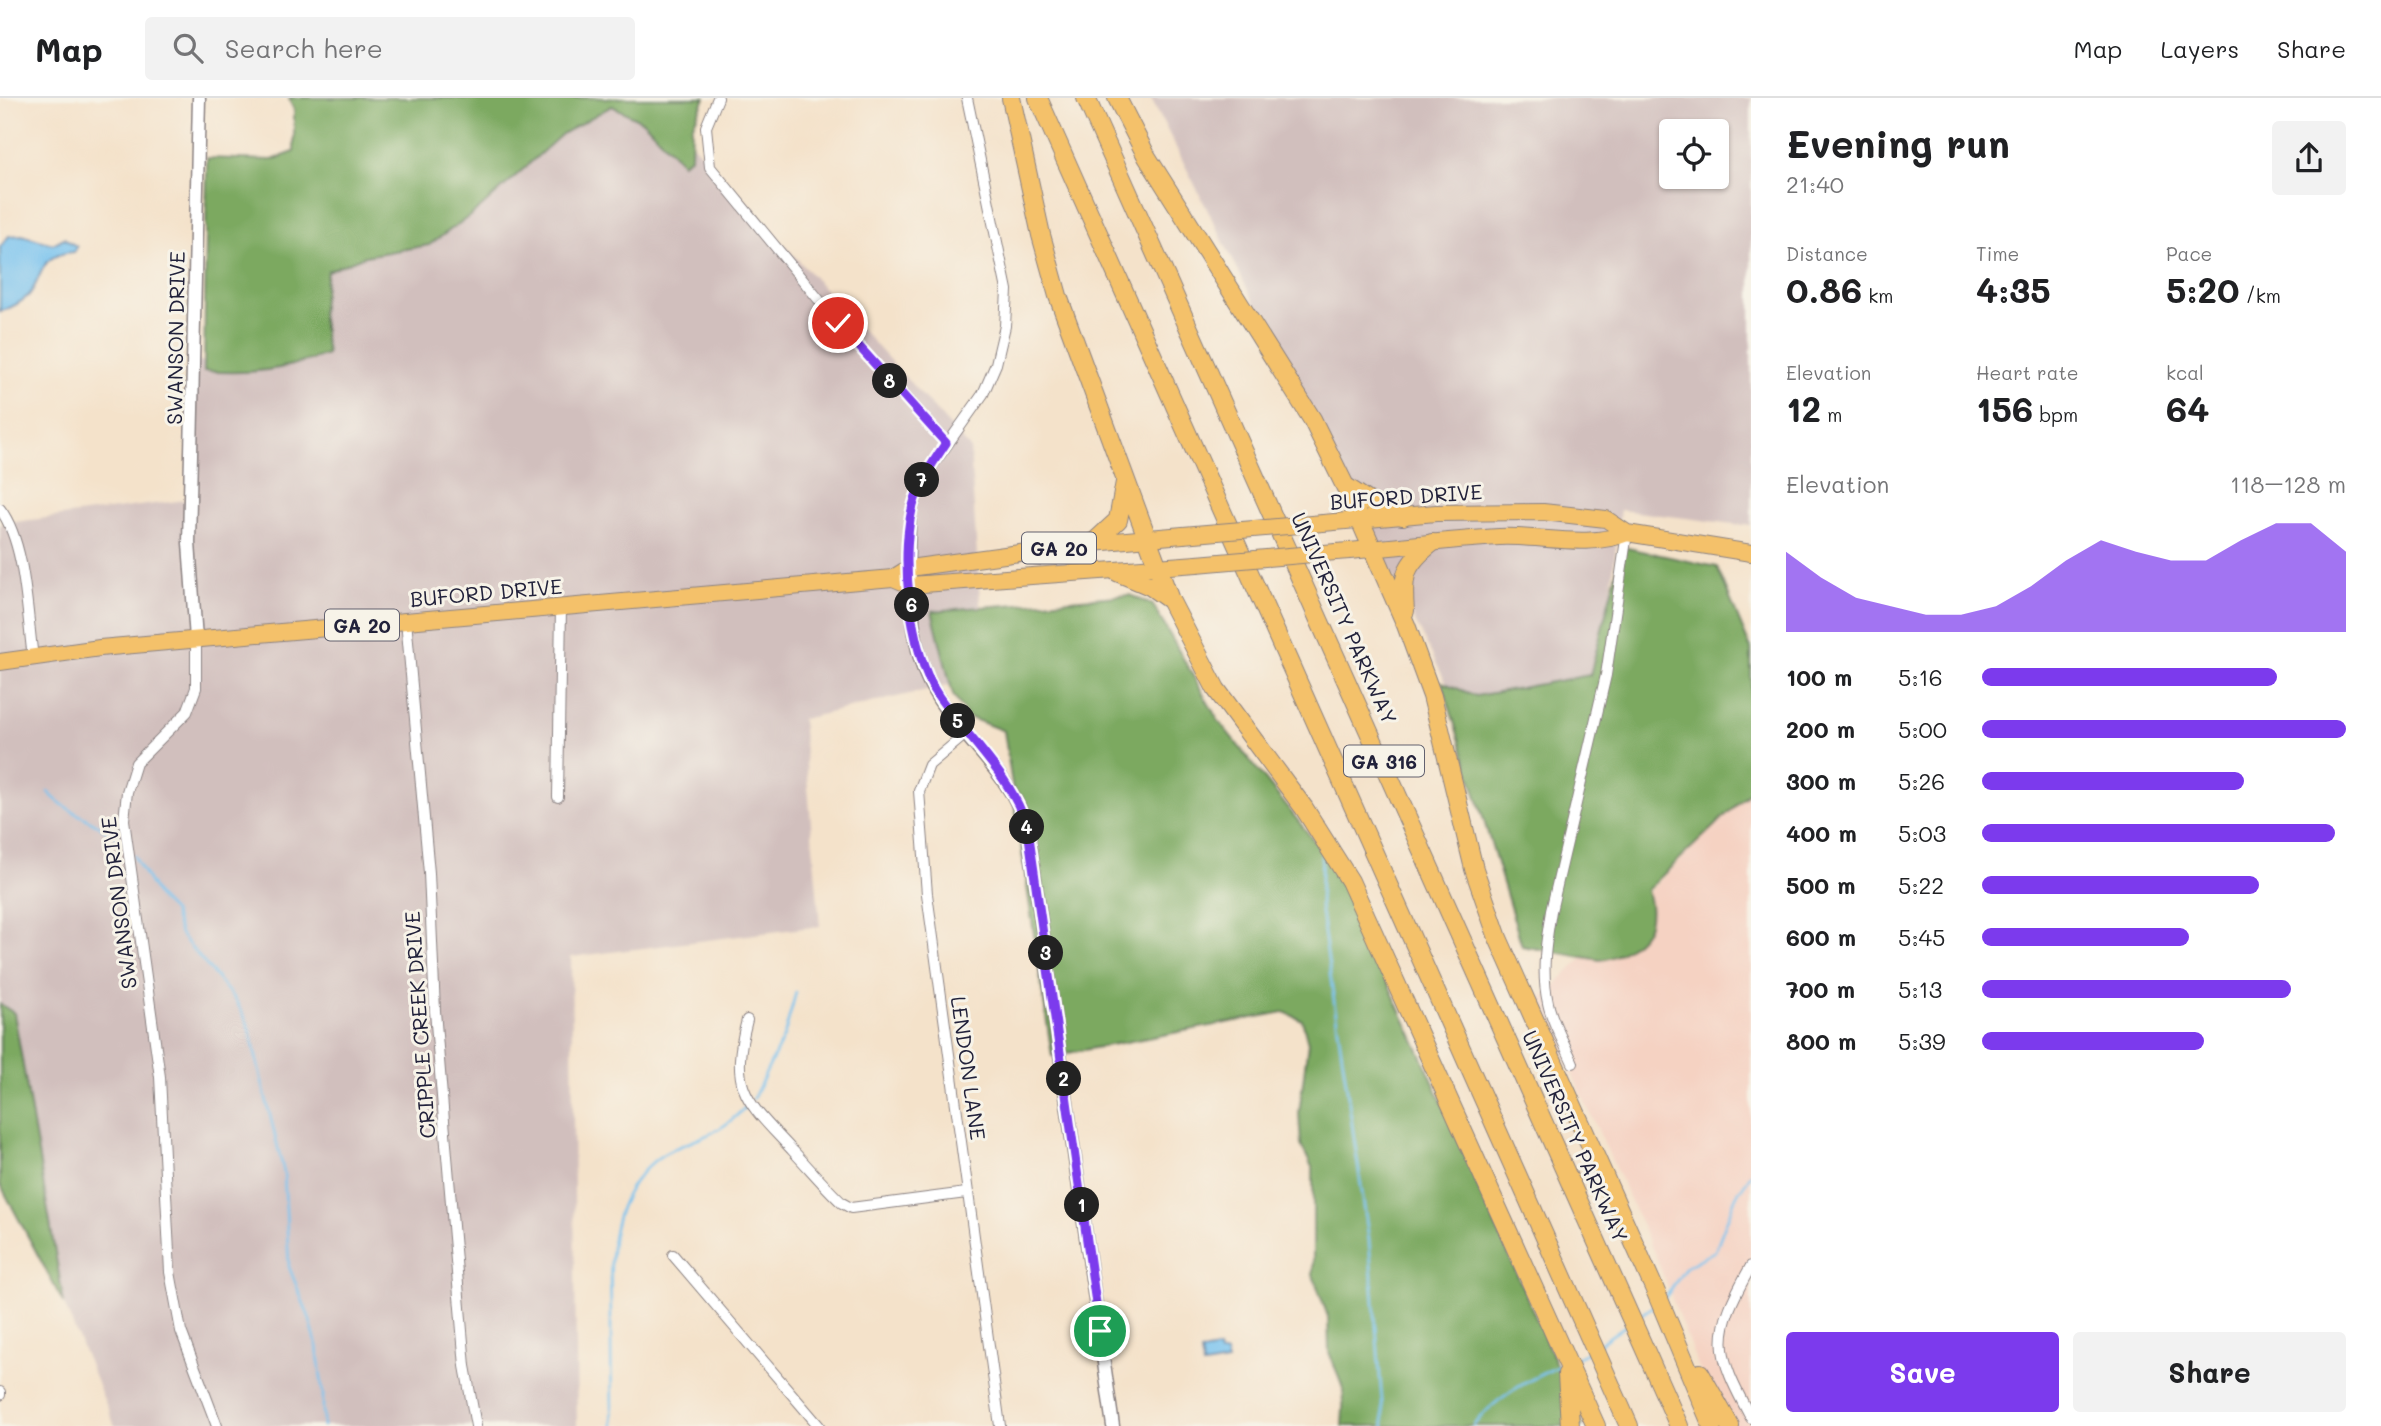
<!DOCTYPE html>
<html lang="en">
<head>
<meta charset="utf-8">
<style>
	body { margin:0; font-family:Mali,sans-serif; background:#f2f2f2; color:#202124; height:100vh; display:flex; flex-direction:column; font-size:26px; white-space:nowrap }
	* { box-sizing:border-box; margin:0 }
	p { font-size:23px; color:#757577 }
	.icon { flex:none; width:38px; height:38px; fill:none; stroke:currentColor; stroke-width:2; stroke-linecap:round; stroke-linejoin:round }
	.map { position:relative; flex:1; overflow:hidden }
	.sheet { display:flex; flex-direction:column; background:#fff; width:630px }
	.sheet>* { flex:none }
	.fabs { position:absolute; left:1659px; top:21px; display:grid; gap:14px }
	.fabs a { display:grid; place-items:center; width:70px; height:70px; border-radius:7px; background:#fff; box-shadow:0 2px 5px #0004; font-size:35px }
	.pin { position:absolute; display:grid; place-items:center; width:60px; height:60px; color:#fff; margin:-30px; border:4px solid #fff; border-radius:50%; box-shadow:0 2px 7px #0007 }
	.km { position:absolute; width:35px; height:35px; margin:-18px; border-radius:50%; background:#222; color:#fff; font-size:19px; line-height:35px; text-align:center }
	.round { display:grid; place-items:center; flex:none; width:74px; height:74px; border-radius:7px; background:#f2f2f2 }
	.overview { display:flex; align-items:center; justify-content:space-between; height:119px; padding:0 35px }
	h1 { font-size:38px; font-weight:700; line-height:52px }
	.figures { display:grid; grid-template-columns:repeat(3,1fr); gap:10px; height:119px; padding:7px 35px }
	.figures div { display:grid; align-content:center }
	.figures b { font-size:35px; font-weight:700 }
	.figures small { font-size:19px; font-weight:400 }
	.figures p { font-size:19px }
	.chart { height:196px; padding:14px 35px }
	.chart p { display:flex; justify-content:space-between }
	.chart svg { width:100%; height:126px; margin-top:7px; fill:#7c3aed; opacity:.7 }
	.button { display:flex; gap:14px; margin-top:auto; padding:14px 35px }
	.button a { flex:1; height:80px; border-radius:7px; background:#7c3aed; color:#fff; font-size:28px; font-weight:700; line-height:80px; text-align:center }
	.button a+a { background:#f2f2f2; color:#202124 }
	ul { padding:0 35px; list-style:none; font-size:23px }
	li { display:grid; grid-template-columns:112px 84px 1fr; align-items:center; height:52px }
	li i { height:18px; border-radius:9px; background:#7c3aed }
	header { display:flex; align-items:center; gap:42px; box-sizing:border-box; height:98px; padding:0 35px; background:#fff; border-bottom:2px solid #e0e0e0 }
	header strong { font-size:33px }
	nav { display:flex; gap:38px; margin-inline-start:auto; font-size:24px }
	.search { width:490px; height:63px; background:#f2f2f2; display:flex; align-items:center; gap:18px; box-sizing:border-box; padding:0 24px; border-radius:7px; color:#757577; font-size:26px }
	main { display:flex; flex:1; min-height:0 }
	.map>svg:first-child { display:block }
	.built { fill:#f5d2c2 }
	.industrial { fill:#d1bfbd; fill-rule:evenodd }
	.forest { fill:#7ca961; stroke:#4f664e; stroke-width:2 }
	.water { fill:#75c1ef; stroke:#4c7295; stroke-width:2 }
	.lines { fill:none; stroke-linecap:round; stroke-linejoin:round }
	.stream { stroke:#75c1ef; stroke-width:2.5 }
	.minor-casing { stroke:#8b8282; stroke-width:12 }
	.tertiary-casing { stroke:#8b8282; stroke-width:15 }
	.trunk-casing { stroke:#8b8282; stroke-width:18 }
	.motorway-casing { stroke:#8b8282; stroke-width:20 }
	.minor { stroke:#fff; stroke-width:10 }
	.tertiary { stroke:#fff; stroke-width:12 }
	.trunk { stroke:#f4c16b; stroke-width:16 }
	.motorway { stroke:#f4c16b; stroke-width:18 }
	.trunk-bridge-casing { stroke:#8b8282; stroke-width:18; stroke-linecap:butt }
	.trunk-bridge { stroke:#f4c16b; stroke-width:16 }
	.route-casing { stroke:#fff; stroke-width:14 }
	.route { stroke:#7c3aed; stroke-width:9 }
	.labels { text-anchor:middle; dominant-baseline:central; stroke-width:6; stroke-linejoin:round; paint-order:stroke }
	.shield { fill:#f7f3e8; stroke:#62616f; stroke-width:2 }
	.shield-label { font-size:19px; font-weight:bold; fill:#22223b }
	.street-label { font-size:21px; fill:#22223b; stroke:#f7f3e8 }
</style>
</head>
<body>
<header>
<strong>Map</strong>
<div class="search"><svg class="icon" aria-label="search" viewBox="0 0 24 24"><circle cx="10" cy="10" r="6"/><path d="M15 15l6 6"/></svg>Search here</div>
<nav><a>Map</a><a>Layers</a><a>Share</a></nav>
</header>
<main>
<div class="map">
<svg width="1751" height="1328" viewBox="0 0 1751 1328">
	<rect width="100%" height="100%" fill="#f7f3e8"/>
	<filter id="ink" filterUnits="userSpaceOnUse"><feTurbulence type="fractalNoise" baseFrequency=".0143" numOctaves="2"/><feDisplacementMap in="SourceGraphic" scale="14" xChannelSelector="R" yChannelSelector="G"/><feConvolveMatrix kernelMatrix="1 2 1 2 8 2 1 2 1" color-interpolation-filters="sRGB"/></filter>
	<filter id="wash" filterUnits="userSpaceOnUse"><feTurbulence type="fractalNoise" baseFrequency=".00686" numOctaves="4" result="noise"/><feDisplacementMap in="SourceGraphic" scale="28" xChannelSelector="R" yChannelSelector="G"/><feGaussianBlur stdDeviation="1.57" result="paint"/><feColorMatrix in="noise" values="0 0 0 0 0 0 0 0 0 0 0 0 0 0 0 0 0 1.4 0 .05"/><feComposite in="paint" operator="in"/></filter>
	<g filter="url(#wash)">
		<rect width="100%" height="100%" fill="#f4e2ca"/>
		<path class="built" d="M 1751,601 L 1751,1328 L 1721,1328 L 1657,1161 L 1539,903 L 1696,747 Z"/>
		<path class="industrial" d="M 591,0 L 650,0 L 970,350 L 985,581 L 974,581 L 802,621 L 820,828 L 571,859 L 577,1328 L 115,1328 L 64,1206 L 14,915 L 0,906 L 0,426 L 186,402 L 193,264 L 307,257 L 305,160 Z
			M 1151,0 L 1751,0 L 1751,428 L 1620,412 L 1601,581 L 1462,616 ZM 1671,33 L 1717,33 L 1717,79 L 1671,79 Z"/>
		<path class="forest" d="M 289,0 L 705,0 L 692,29 L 691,59 L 682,65 L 644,24 L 612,8 L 562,36 L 478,112 L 429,147 L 365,158 L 327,173 L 321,215 L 327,256 C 284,272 251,277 204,273 L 207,60 L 272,62 L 294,54 L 294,12 Z
			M 1623,449 L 1717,469 L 1751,551 L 1751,693 L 1647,792 C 1650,804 1652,814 1649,826 C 1644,843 1616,861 1600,862 L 1522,848 L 1442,584 L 1476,598 L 1590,577 Z
			M 1130,497 L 1153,507 L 1218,622 L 1334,768 L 1428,972 L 1583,1328 L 1342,1328 L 1344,1293 L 1329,1254 L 1328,1219 L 1313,1177 L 1313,1071 L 1301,1047 L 1299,1015 L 1308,945 L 1302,922 L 1284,914 L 1052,958 L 1004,633 L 968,619 L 953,597 L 932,513 Z
			M 0,906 L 14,915 L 64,1206 L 0,1086 Z"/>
		<path class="water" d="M 22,137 L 53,146 L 64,140 L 77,149 L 74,154 C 37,156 44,179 29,197 C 21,205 10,210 0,214 L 0,149 L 9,138 Z
			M 1218,1251 L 1219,1256 L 1226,1255 L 1228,1264 L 1203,1268 L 1201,1254 Z"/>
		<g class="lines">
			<path class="stream" d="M 48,694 C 69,717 100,723 123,745
				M 1322,754 L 1320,807 L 1369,1142 L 1384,1328
				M 134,758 L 158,799 L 173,814 L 180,836 L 236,903 L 248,926 L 284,1075 L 289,1169 L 309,1219 L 317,1248 L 323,1296 L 323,1328
				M 753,1001 L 784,938 L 796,894
				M 1665,1200 L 1686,1169 L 1715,1153 L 1736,1098 L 1751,1076
				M 1639,1218 L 1654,1208
				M 1599,1246 L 1625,1228
				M 1572,1262 L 1588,1254
				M 613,1328 C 611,1294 611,1261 611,1227 C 611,1167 603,1106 654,1063 C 674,1046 704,1043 725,1027 C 734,1021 741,1013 749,1006
				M 1473,1328 C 1494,1300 1528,1282 1559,1268"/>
		</g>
	</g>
	<g filter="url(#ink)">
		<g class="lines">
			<g class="minor-casing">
				<path id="minor" d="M 718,0 L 706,29 L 710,69 L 838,225 L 946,345
					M 0,411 C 26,445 27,517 33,560
					M 909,470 L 911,416 L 922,382 L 983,296 L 996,266 L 1005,228 L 1007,192 L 967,0
					M 406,522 L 429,775 L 435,913 L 444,1023 L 465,1268 L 476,1328
					M 196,541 L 196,590 L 187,614 L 136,665 L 127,694 L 124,722 L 160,979 L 170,1174 L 181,1233 L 217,1328
					M 967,635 L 929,667 L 919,693 L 927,796 L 1000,1328
					M 558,699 L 561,509
					M 747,922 C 728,994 748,1004 794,1054 C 810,1071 825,1089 842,1105 L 851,1110 L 966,1095
					M 1573,965 C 1565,946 1552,925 1548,905 C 1541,874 1546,844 1551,813 L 1606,577 L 1627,435
					M 673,1157 L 819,1328
					M 1751,1168 C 1712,1237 1714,1252 1751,1320
					M 0,1294 L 0,1297"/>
			</g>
			<g class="tertiary-casing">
				<path id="tertiary" d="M 910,479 C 912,510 913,545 925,575 C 949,634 1009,667 1028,732 L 1113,1328
					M 196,541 L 189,445 L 199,0"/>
			</g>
			<g class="trunk-casing">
				<path id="trunk" d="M 1323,425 L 1436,415 L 1543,414 L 1606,421 L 1627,435 L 1751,455
					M 1336,454 C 1390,450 1444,442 1499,439 C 1541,437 1588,451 1627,435
					M 893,480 L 910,487 L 1197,466
					M 0,564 L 100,550 L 893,480 L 909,470 L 1093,445 L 1183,437"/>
			</g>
			<g class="motorway-casing">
				<path id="motorway" d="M 1011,0 L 1041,137 L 1058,198 L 1170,502 L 1216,591 L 1304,710 L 1350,783 L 1596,1328
					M 1038,0 L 1629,1328
					M 1086,0 L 1679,1328
					M 1117,0 L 1147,59 L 1312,321 L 1345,388 L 1406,527 L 1432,598 L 1474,771 L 1498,840 L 1655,1192 L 1712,1328
					M 1345,388 L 1376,408 L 1403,418
					M 1093,445 L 1118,422 L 1125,384
					M 1117,474 L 1150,488 L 1170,502
					M 1405,513 C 1402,478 1404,467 1432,445
					M 1700,1275 L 1730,1328
					M 1567,1276 L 1570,1328"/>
			</g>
			<use href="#minor" class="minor"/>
			<use href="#tertiary" class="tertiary"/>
			<use href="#trunk" class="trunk"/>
			<use href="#motorway" class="motorway"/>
			<g class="trunk-bridge-casing">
				<path id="trunk-bridge" d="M 1183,437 L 1323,425
					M 1197,466 L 1336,454"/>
			</g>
			<use href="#trunk-bridge" class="trunk-bridge"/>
		</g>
	</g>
	<g class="lines" filter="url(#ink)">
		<g class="route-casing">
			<path id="route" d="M 838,225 L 946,345 C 934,363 922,380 915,401 C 898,451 909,556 939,599 C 970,643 1012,678 1028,732 L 1100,1233"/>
		</g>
		<use href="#route" class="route"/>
	</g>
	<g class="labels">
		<g class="shield">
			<rect x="1022" y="434.5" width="74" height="31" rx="5"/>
			<rect x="325" y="511.5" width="74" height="31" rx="5"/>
			<rect x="1344" y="647.5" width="80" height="31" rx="5"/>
		</g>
		<g class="shield-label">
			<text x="1059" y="450">GA 20</text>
			<text x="362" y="527">GA 20</text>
			<text x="1384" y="663">GA 316</text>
		</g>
		<g class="street-label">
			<text transform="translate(175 240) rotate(-89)">SWANSON DRIVE</text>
			<text transform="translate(1406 398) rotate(-4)">BUFORD DRIVE</text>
			<text transform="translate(486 494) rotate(-5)">BUFORD DRIVE</text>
			<text transform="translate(1345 520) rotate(66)">UNIVERSITY PARKWAY</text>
			<text transform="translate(118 805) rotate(-97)">SWANSON DRIVE</text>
			<text transform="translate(419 927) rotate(-94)">CRIPPLE CREEK DRIVE</text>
			<text transform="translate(969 970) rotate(82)">LENDON LANE</text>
			<text transform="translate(1576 1038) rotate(66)">UNIVERSITY PARKWAY</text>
		</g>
	</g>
</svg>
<div class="fabs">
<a><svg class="icon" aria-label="locate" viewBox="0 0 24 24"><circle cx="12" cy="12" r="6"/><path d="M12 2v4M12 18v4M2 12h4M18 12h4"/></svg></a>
</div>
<div class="pin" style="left:1100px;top:1233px;background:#1e9e55"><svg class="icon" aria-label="arrive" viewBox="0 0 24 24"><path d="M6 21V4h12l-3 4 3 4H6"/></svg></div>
<div class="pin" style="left:838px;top:225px;background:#d93025"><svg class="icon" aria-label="check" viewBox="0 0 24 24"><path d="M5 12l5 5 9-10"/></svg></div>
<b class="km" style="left:1082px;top:1107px">1</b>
<b class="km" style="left:1064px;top:981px">2</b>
<b class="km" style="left:1046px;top:855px">3</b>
<b class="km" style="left:1027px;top:729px">4</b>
<b class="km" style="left:958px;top:623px">5</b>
<b class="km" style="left:912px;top:507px">6</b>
<b class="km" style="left:922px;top:382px">7</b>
<b class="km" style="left:890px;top:283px">8</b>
</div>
<section class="sheet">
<div class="overview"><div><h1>Evening run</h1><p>21:40</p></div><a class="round"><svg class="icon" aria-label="share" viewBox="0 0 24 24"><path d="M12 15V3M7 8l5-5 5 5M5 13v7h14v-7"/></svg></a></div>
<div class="figures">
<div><p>Distance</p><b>0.86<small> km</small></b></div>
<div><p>Time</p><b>4:35</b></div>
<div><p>Pace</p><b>5:20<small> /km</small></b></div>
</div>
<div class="figures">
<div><p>Elevation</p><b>12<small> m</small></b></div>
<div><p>Heart rate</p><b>156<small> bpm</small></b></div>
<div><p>kcal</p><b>64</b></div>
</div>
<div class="chart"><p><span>Elevation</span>118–128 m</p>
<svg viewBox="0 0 160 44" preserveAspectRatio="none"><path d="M0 44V16L10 25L20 32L30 35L40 38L50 38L60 35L70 28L80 19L90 12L100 16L110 19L120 19L130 12L140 6L150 6L160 16V44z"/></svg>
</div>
<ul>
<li><b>100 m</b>5:16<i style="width:81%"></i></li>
<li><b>200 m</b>5:00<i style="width:100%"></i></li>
<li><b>300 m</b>5:26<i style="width:72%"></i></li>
<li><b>400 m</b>5:03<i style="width:97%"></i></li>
<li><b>500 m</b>5:22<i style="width:76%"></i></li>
<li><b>600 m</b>5:45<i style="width:57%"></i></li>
<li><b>700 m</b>5:13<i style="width:85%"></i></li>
<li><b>800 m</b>5:39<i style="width:61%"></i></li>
</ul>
<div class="button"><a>Save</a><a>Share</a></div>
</section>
</main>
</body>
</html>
